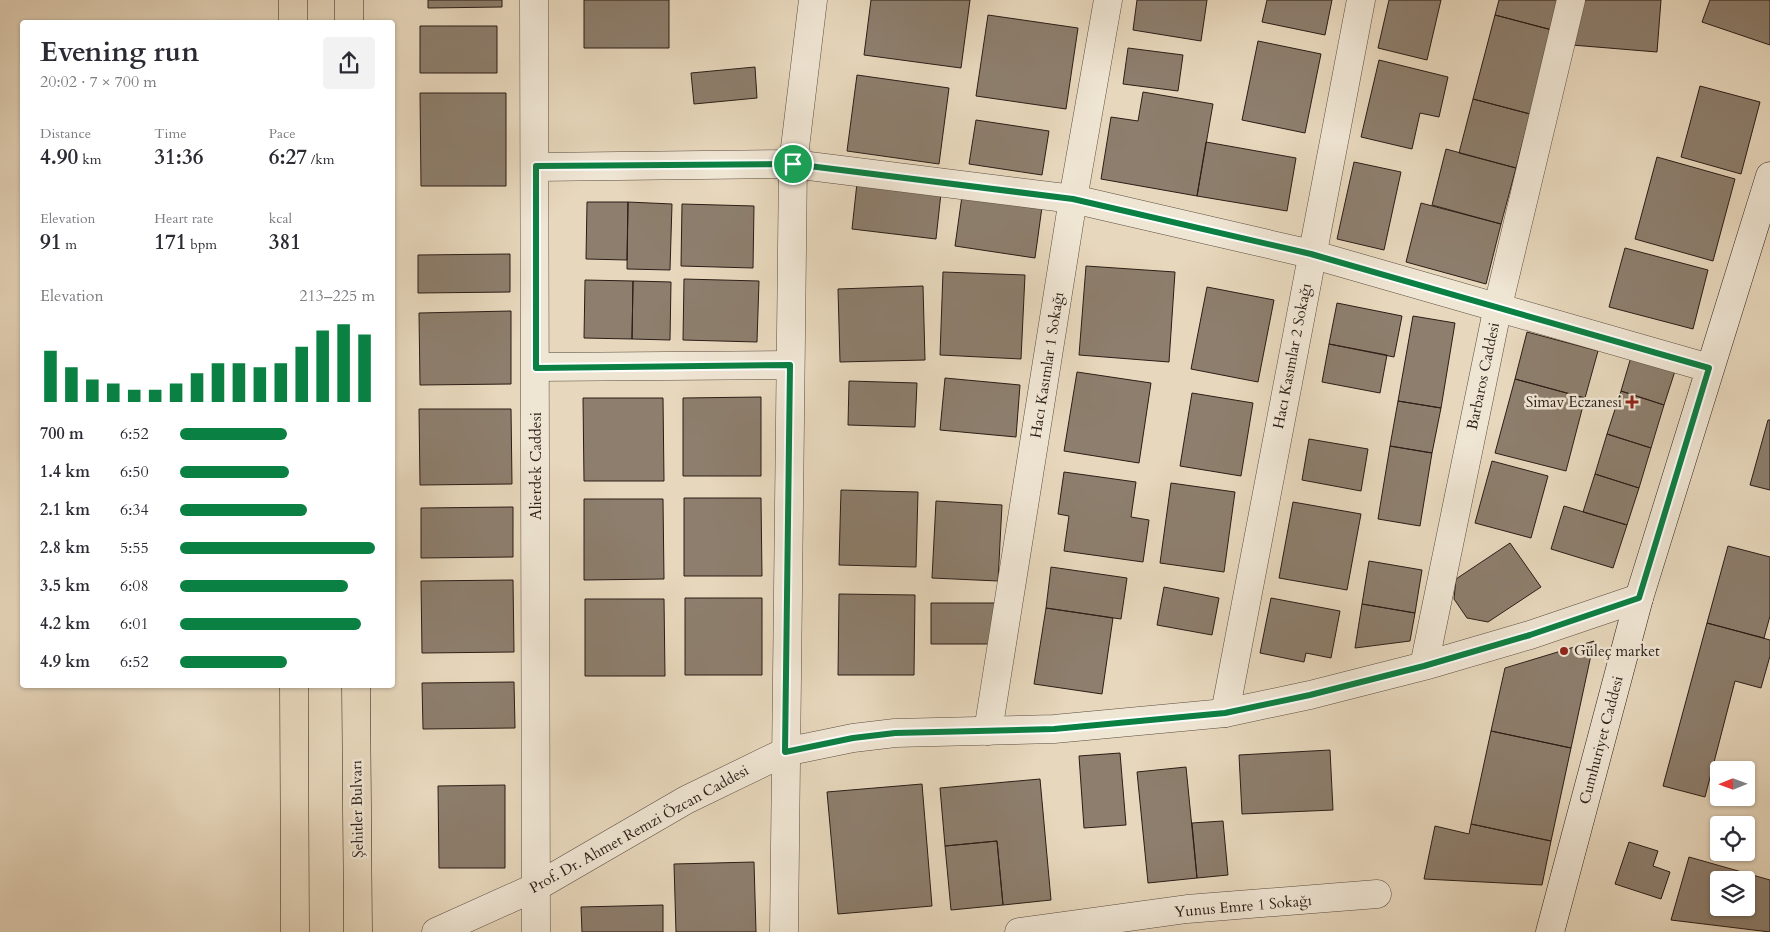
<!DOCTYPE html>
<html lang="en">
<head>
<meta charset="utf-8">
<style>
	body { margin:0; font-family:Cardo,serif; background:#f2f2f3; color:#2b2b33; height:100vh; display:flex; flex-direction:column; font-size:19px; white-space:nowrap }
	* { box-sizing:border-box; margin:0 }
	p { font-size:16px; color:#7c7c81 }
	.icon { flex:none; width:28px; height:28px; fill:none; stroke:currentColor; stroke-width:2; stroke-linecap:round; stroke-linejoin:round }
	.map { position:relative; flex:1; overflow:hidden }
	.panel { position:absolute; left:20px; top:20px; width:375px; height:668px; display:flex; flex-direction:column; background:#fff; border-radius:5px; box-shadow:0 1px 4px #0004 }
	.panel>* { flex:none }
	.needle { width:32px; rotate:269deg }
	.controls { position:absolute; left:1710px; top:761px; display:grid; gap:10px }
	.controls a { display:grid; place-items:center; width:45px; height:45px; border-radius:5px; background:#fff; box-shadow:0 1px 4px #0004; font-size:25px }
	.pin { position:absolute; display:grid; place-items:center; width:42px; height:42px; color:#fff; margin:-21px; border:2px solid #fff; border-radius:50%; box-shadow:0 1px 5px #0007 }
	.round { display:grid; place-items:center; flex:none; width:52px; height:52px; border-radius:5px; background:#f2f2f3 }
	.headline { display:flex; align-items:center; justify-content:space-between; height:85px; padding:0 20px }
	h1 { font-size:28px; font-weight:600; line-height:38px }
	.stats { display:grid; grid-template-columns:repeat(3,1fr); gap:8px; height:85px; padding:5px 20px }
	.stats div { display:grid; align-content:center }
	.stats b { font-size:21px; font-weight:600 }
	.stats small { font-size:14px; font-weight:400 }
	.stats p { font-size:14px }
	.chart { height:140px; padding:10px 20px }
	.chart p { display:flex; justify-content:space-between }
	.chart svg { width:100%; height:90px; margin-top:5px; stroke:#0b8043; stroke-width:6 }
	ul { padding:0 20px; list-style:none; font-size:16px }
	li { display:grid; grid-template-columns:80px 60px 1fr; align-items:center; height:38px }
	li i { height:12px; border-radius:6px; background:#0b8043 }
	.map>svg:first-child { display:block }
	.building { fill:#8d7e6d; stroke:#2b1d17; fill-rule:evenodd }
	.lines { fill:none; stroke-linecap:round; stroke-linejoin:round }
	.minor-casing { stroke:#5a4c40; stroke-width:29 }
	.tertiary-casing { stroke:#5a4c40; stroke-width:29 }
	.secondary-casing { stroke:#2b1d17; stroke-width:29 }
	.primary-casing { stroke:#2b1d17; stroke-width:29 }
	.minor { stroke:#efe5d3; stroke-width:28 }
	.tertiary { stroke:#efe5d3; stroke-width:28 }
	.secondary { stroke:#efe5d3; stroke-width:28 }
	.primary { stroke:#e7d7bc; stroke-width:28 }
	.route-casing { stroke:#fff; stroke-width:10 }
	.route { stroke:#0b8043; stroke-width:6 }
	.poi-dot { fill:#8f2418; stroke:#efe5d3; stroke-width:2 }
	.labels { text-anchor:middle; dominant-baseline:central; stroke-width:5; stroke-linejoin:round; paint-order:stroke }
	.street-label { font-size:15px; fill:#2b1d17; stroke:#efe5d3 }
	.poi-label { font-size:15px; fill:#2b1d17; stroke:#efe5d3; text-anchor:end }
</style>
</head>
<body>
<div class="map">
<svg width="1770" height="932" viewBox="0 0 1770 932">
	<rect width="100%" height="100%" fill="#e7d7bc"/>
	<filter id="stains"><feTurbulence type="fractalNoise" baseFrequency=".004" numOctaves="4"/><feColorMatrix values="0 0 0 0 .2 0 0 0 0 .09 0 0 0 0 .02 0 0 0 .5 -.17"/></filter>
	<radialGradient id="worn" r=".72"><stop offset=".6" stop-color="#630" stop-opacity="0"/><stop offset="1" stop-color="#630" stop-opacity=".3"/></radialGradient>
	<path class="building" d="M 428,0 L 502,0 L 502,7 L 428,8 Z
		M 584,0 L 669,0 L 669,48 L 584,48 Z
		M 871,0 L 970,0 L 961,68 L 864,55 Z
		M 1137,0 L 1207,0 L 1201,41 L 1133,30 Z
		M 1267,0 L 1332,0 L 1325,35 L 1262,22 Z
		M 1389,0 L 1441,0 L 1427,60 L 1378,48 Z
		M 1499,0 L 1559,0 L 1552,30 L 1495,15 Z
		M 1582,0 L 1661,0 L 1657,52 L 1572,45 Z
		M 1710,0 L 1770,0 L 1770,45 L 1702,22 Z
		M 988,15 L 1078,28 L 1066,109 L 976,96 Z
		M 1495,15 L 1552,30 L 1530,114 L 1473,99 Z
		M 420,26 L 497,26 L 497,73 L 420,73 Z
		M 1258,41 L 1321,54 L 1305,133 L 1242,120 Z
		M 1128,48 L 1183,55 L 1178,91 L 1123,84 Z
		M 1379,60 L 1448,77 L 1439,117 L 1420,113 L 1412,149 L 1361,137 Z
		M 755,67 L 757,98 L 694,104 L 691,73 Z
		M 857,75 L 949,88 L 939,164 L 847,151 Z
		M 1700,86 L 1760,102 L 1741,174 L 1681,157 Z
		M 1143,92 L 1213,104 L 1197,196 L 1101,179 L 1111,117 L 1138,121 Z
		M 420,93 L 506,93 L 506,186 L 421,186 Z
		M 1473,99 L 1530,114 L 1516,168 L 1459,153 Z
		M 976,120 L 1049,131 L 1042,175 L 969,164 Z
		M 1206,142 L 1296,158 L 1287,211 L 1197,196 Z
		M 1446,149 L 1516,168 L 1501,224 L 1432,205 Z
		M 1657,157 L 1735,179 L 1713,261 L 1635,239 Z
		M 1354,162 L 1401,172 L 1384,250 L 1337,239 Z
		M 857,183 L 941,193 L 936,239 L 852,229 Z
		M 962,196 L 1042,207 L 1035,258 L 955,246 Z
		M 587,202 L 628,202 L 627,260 L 586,259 Z
		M 628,202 L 672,204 L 670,270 L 627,269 Z
		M 1421,203 L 1501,224 L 1486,284 L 1406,262 Z
		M 682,204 L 754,206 L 753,268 L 681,266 Z
		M 1625,248 L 1708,270 L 1693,329 L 1609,307 Z
		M 510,254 L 510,292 L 418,293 L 418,255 Z
		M 1086,266 L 1175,272 L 1169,362 L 1079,355 Z
		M 943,272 L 1025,275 L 1021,359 L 940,355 Z
		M 684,279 L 759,281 L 757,342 L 683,340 Z
		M 585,280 L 633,281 L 632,339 L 584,338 Z
		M 633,281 L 671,282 L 670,340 L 632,339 Z
		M 923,286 L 925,360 L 840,362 L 838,289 Z
		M 1207,287 L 1274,300 L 1258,382 L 1191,369 Z
		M 1337,303 L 1402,316 L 1394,357 L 1329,344 Z
		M 511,311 L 511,384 L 420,385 L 419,313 Z
		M 1413,316 L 1455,323 L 1441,408 L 1398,401 Z
		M 1527,332 L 1598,351 L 1585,398 L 1515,379 Z
		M 1329,344 L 1387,355 L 1380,393 L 1322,382 Z
		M 1631,357 L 1675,371 L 1664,405 L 1621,391 Z
		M 1077,372 L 1151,383 L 1139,463 L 1064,451 Z
		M 945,378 L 1020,385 L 1016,437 L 940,430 Z
		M 1515,379 L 1585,398 L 1566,471 L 1495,453 Z
		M 849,381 L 917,383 L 915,427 L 848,425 Z
		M 1621,391 L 1664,405 L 1651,448 L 1607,434 Z
		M 1192,393 L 1253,403 L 1241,476 L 1180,466 Z
		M 761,397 L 761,476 L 683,476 L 683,398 Z
		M 583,398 L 663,398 L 664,481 L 584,481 Z
		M 1398,401 L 1441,408 L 1432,453 L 1390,446 Z
		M 419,409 L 511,409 L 512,484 L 420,485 Z
		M 1768,420 L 1770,420 L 1770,490 L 1750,485 Z
		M 1607,434 L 1651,448 L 1639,488 L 1595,474 Z
		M 1309,439 L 1368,449 L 1361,491 L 1302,480 Z
		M 1390,446 L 1432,453 L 1420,526 L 1378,519 Z
		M 1492,461 L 1548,476 L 1531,538 L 1475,523 Z
		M 1064,472 L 1136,482 L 1131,517 L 1149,520 L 1143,562 L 1064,551 L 1069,516 L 1058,514 Z
		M 1595,474 L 1639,488 L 1627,525 L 1583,512 Z
		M 1171,483 L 1235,492 L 1224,572 L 1160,563 Z
		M 841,490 L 918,492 L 916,567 L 839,565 Z
		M 684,498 L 761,498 L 762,576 L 684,576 Z
		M 584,499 L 663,499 L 664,579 L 584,580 Z
		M 936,501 L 1002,505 L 998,581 L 932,578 Z
		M 1293,502 L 1361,514 L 1347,590 L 1279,578 Z
		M 1564,506 L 1627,525 L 1613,568 L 1551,549 Z
		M 513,507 L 513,557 L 421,558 L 421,508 Z
		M 1510,543 L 1541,587 L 1488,622 L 1467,618 L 1454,599 L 1456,579 Z
		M 1728,546 L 1770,557 L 1770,616 L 1764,638 L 1707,623 Z
		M 1369,561 L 1422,570 L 1415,613 L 1362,604 Z
		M 1051,567 L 1127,578 L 1121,619 L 1046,608 Z
		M 513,580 L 514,652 L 422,653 L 421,581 Z
		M 1164,587 L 1219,598 L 1212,635 L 1157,625 Z
		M 839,594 L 915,595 L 914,675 L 838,675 Z
		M 685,598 L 762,598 L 762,675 L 685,675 Z
		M 1271,598 L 1340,611 L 1331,658 L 1306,653 L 1304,662 L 1260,653 Z
		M 585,599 L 664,599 L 665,676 L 585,676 Z
		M 931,603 L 995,603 L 994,644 L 931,644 Z
		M 1362,604 L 1415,613 L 1410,641 L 1355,648 Z
		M 1046,608 L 1113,618 L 1102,694 L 1034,684 Z
		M 1707,623 L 1770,640 L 1770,656 L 1761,688 L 1735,681 L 1705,797 L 1663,786 Z
		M 1594,641 L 1571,748 L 1491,731 L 1505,668 Z
		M 514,682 L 515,728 L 423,729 L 422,683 Z
		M 1491,731 L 1571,748 L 1551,841 L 1471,824 Z
		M 1330,750 L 1333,810 L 1242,814 L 1239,755 Z
		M 1120,753 L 1126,825 L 1084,828 L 1079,756 Z
		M 1186,767 L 1197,878 L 1148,883 L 1137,772 Z
		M 1040,779 L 1051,900 L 1003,905 L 997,841 L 945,846 L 940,788 Z
		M 922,784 L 932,906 L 838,914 L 827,792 Z
		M 505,785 L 505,868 L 439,868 L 438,786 Z
		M 1223,821 L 1228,875 L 1197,878 L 1192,823 Z
		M 1471,824 L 1551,841 L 1542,885 L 1424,879 L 1435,826 L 1469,834 Z
		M 997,841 L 1003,905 L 951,910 L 945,846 Z
		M 1629,842 L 1658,851 L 1653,866 L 1670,872 L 1661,899 L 1615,884 Z
		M 1689,857 L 1770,880 L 1770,932 L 1671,920 ZM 1719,880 L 1746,880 L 1746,908 L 1719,908 Z
		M 754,862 L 756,932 L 676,932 L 674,864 Z
		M 663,905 L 663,932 L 582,932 L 581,907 Z"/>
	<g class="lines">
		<g class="minor-casing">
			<path id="minor" d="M 536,167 L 793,164 L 1073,199 L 1311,254 L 1709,368
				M 536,367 L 790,365
				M 1225,713 L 1361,0
				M 988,731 L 1073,199 L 1108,0
				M 1019,932 L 1187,909 L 1377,894"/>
		</g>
		<g class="tertiary-casing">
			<path id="tertiary" d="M 534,0 L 536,932
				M 1424,666 L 1498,306 L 1571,0
				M 436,932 L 536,887 L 686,800 L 785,752 L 853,738 L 895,733 L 1054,729 L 1225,713 L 1310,695 L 1424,666 L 1530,635 L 1639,598
				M 784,932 L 793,164 L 813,0"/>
		</g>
		<g class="secondary-casing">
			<path id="secondary" d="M 1550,932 L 1639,598 L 1770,176"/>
		</g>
		<g class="primary-casing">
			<path id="primary" d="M 293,0 L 293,22
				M 349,0 L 349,22
				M 294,685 L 295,932
				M 356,685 L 358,932"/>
		</g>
		<use href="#minor" class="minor"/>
		<use href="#tertiary" class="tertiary"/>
		<use href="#secondary" class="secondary"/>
		<use href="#primary" class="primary"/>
	</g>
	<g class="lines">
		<g class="route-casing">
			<path id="route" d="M 793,164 L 1073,199 L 1311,254 L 1709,368 L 1639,598 L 1530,635 L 1424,666 L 1310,695 L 1225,713 L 1054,729 L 895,733 L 853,738 L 785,752 L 790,365 L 536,368 L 536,166 Z"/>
		</g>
		<use href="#route" class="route"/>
	</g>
	<g class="poi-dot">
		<path d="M1629.5 394.5h5v5h5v5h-5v5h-5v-5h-5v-5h5z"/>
		<circle cx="1564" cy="651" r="5"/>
	</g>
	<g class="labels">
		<g class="street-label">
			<text transform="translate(1292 356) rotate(-79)">Hacı Kasımlar 2 Sokağı</text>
			<text transform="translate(1047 365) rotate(-81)">Hacı Kasımlar 1 Sokağı</text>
			<text transform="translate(1483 376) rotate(-78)">Barbaros Caddesi</text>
			<text transform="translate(536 466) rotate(-90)">Alierdek Caddesi</text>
			<text transform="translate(1601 740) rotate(-75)">Cumhuriyet Caddesi</text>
			<text transform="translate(357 809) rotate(-91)">Şehitler Bulvarı</text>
			<text transform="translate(639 829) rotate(-29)">Prof. Dr. Ahmet Remzi Özcan Caddesi</text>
			<text transform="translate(1243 906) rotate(-5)">Yunus Emre 1 Sokağı</text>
		</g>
		<g class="poi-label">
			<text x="1622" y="402">Simav Eczanesi</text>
			<text x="1574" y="651" text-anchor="start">Güleç market</text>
		</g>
	</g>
	<rect width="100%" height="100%" filter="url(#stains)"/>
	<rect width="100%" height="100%" fill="url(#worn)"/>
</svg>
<div class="controls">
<a><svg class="needle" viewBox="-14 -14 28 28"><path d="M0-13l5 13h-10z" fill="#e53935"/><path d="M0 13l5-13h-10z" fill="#7c7c81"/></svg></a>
<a><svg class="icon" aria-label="locate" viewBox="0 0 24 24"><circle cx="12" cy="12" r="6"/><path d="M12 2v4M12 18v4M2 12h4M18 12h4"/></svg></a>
<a><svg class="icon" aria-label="layers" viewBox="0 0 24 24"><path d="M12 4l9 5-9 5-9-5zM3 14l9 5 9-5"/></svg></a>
</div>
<div class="pin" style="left:793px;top:164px;background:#1e9e55"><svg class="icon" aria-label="arrive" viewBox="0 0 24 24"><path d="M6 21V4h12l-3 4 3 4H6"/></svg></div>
<section class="panel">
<div class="headline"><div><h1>Evening run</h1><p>20:02 · 7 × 700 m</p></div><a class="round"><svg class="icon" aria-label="share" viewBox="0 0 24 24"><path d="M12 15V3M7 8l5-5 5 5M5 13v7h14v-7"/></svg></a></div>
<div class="stats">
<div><p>Distance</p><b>4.90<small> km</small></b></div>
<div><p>Time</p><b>31:36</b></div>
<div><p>Pace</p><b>6:27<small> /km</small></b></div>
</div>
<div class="stats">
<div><p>Elevation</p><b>91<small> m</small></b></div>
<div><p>Heart rate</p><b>171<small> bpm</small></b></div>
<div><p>kcal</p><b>381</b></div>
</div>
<div class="chart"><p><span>Elevation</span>213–225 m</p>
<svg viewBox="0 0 160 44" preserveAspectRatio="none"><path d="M5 44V19M15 44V27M25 44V33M35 44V35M45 44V38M55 44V38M65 44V35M75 44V30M85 44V25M95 44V25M105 44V27M115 44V25M125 44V17M135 44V9M145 44V6M155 44V11"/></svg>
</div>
<ul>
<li><b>700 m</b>6:52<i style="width:55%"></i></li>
<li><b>1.4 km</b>6:50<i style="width:56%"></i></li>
<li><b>2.1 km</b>6:34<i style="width:65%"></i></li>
<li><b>2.8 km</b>5:55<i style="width:100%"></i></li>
<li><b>3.5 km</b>6:08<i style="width:86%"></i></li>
<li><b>4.2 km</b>6:01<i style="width:93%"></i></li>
<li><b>4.9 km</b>6:52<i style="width:55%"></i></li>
</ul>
</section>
</div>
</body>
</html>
